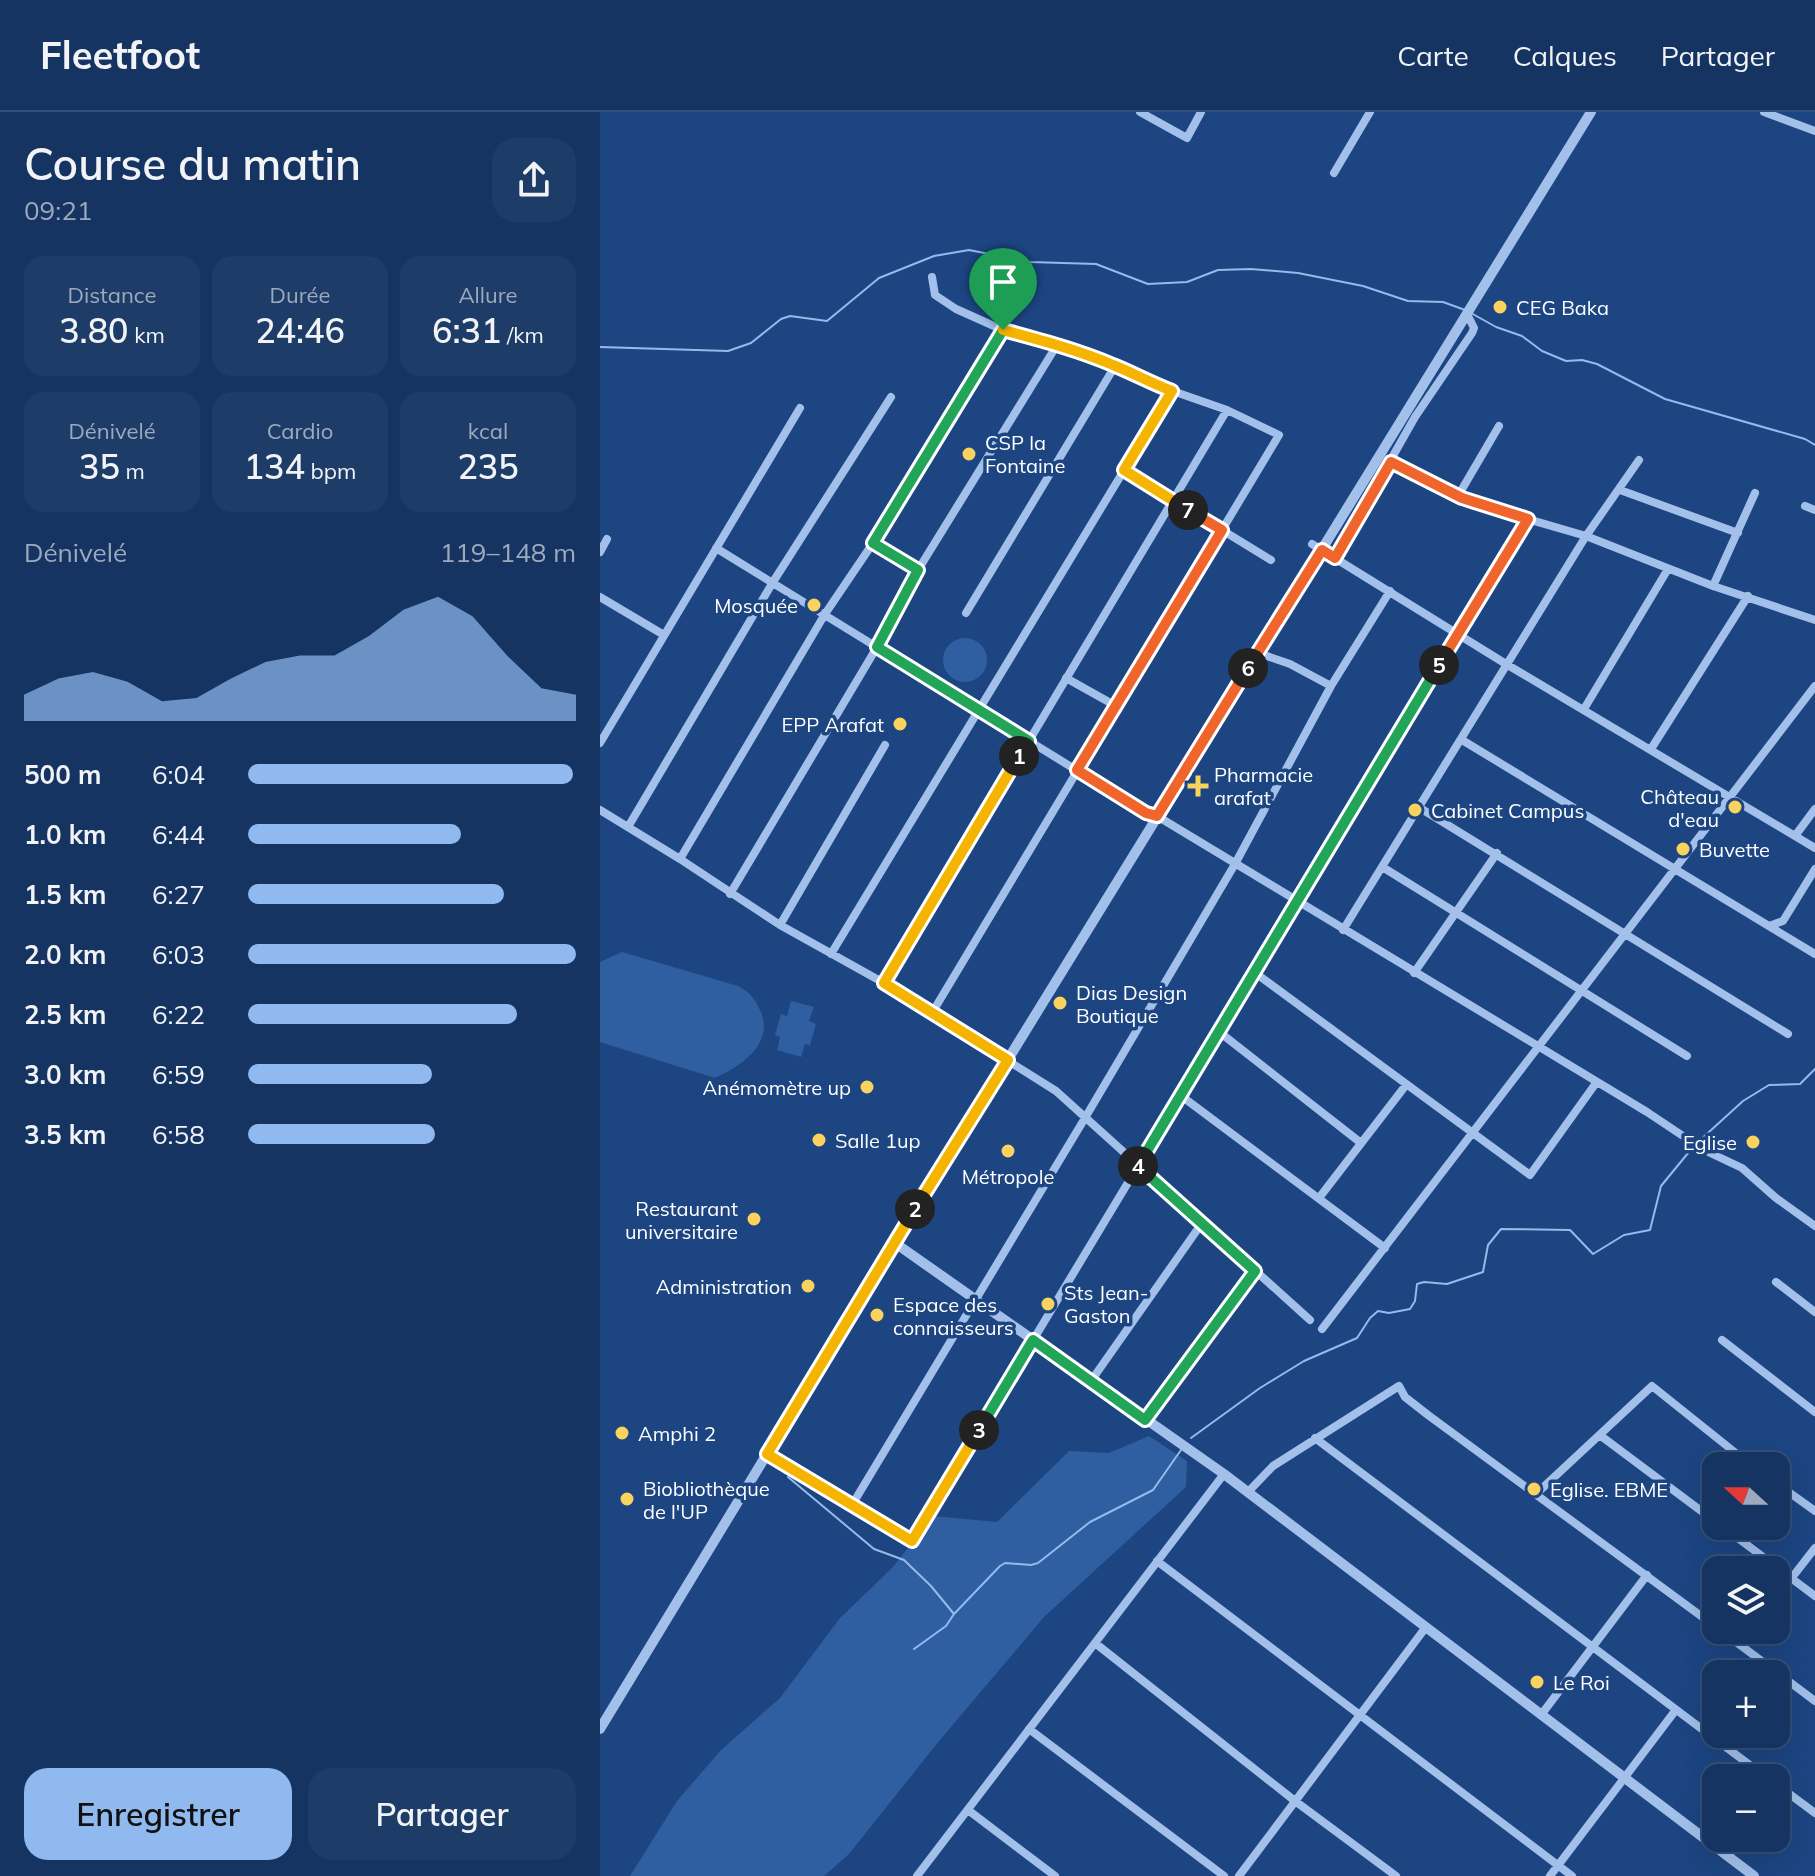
<!DOCTYPE html>
<html lang="fr">
<head>
<meta charset="utf-8">
<style>
	body { margin:0; font-family:Mulish,sans-serif; background:#1e3c68; color:#f1f3f6; height:100vh; display:flex; flex-direction:column; font-size:30px; white-space:nowrap }
	* { box-sizing:border-box; margin:0 }
	p { font-size:26px; color:#9daabe }
	.icon { flex:none; width:44px; height:44px; fill:none; stroke:currentColor; stroke-width:2; stroke-linecap:round; stroke-linejoin:round }
	.map { position:relative; flex:1; overflow:hidden }
	.side { display:flex; flex-direction:column; background:#153462; width:600px }
	.side>* { flex:none }
	.needle { width:52px; rotate:291deg }
	.fabs { position:absolute; left:1102px; top:1340px; display:grid; gap:16px }
	.fabs a { display:grid; place-items:center; width:88px; height:88px; border-radius:16px; background:#153462; box-shadow:0 8px 32px #0002,0 0 0 2px #344f77; font-size:40px }
	.pin { position:absolute; display:grid; place-items:center; width:68px; height:68px; color:#fff; margin:-82px -34px; border-radius:50% 50% 50% 0; rotate:-45deg; box-shadow:0 0 8px #0007 }
	.pin .icon { rotate:45deg }
	.km { position:absolute; width:40px; height:40px; margin:-20px; border-radius:50%; background:#222; color:#fff; font-size:22px; line-height:40px; text-align:center }
	.round { display:grid; place-items:center; flex:none; width:84px; height:84px; border-radius:24px; background:#1e3c68 }
	.summary { display:flex; align-items:center; justify-content:space-between; height:136px; padding:0 24px }
	h1 { font-size:44px; font-weight:600; line-height:60px }
	.stats { display:grid; grid-template-columns:repeat(3,1fr); gap:12px; height:136px; padding:8px 24px }
	.stats div { display:grid; align-content:center; border-radius:20px; background:#1e3c68; text-align:center }
	.stats b { font-size:34px; font-weight:600 }
	.stats small { font-size:22px; font-weight:400 }
	.stats p { font-size:22px }
	.chart { height:224px; padding:16px 24px }
	.chart p { display:flex; justify-content:space-between }
	.chart svg { width:100%; height:144px; margin-top:8px; fill:#90b9f0; opacity:.7 }
	.primary-button { display:flex; gap:16px; margin-top:auto; padding:16px 24px }
	.primary-button a { flex:1; height:92px; border-radius:24px; background:#90b9f0; color:#111; font-size:32px; font-weight:600; line-height:92px; text-align:center }
	.primary-button a+a { background:#1e3c68; color:#f1f3f6 }
	ul { padding:0 24px; list-style:none; font-size:26px }
	li { display:grid; grid-template-columns:128px 96px 1fr; align-items:center; height:60px }
	li i { height:20px; border-radius:10px; background:#90b9f0 }
	header { display:flex; align-items:center; gap:48px; box-sizing:border-box; height:112px; padding:0 40px; background:#153462; border-bottom:2px solid #344f77 }
	header strong { font-size:38px }
	nav { display:flex; gap:44px; margin-inline-start:auto; font-size:28px }
	main { display:flex; flex:1; min-height:0 }
	.map>svg:first-child { display:block }
	.green { fill:#2f5ea1 }
	.lines { fill:none; stroke-linecap:round; stroke-linejoin:round }
	.stream { stroke:#95baec; stroke-width:2 }
	.minor { stroke:#a2c0ea; stroke-width:8 }
	.tertiary { stroke:#a2c0ea; stroke-width:10 }
	.split-1-casing { stroke:#fff; stroke-width:16 }
	.split-2-casing { stroke:#fff; stroke-width:16 }
	.split-3-casing { stroke:#fff; stroke-width:16 }
	.split-4-casing { stroke:#fff; stroke-width:16 }
	.split-5-casing { stroke:#fff; stroke-width:16 }
	.split-6-casing { stroke:#fff; stroke-width:16 }
	.split-7-casing { stroke:#fff; stroke-width:16 }
	.split-8-casing { stroke:#fff; stroke-width:16 }
	.split-1 { stroke:#22a559; stroke-width:10 }
	.split-2 { stroke:#f5b400; stroke-width:10 }
	.split-3 { stroke:#f5b400; stroke-width:10 }
	.split-4 { stroke:#22a559; stroke-width:10 }
	.split-5 { stroke:#22a559; stroke-width:10 }
	.split-6 { stroke:#f0652b; stroke-width:10 }
	.split-7 { stroke:#f0652b; stroke-width:10 }
	.split-8 { stroke:#f5b400; stroke-width:10 }
	.poi-dot { fill:#fad35f; stroke:#1c4582; stroke-width:3 }
	.labels { text-anchor:middle; dominant-baseline:central; stroke-width:7; stroke-linejoin:round; paint-order:stroke }
	.poi-label { font-size:20px; fill:#fff; stroke:#1c4582; text-anchor:start }
</style>
</head>
<body>
<header>
<strong>Fleetfoot</strong>
<nav><a>Carte</a><a>Calques</a><a>Partager</a></nav>
</header>
<main>
<section class="side">
<div class="summary"><div><h1>Course du matin</h1><p>09:21</p></div><a class="round"><svg class="icon" aria-label="share" viewBox="0 0 24 24"><path d="M12 15V3M7 8l5-5 5 5M5 13v7h14v-7"/></svg></a></div>
<div class="stats">
<div><p>Distance</p><b>3.80<small> km</small></b></div>
<div><p>Durée</p><b>24:46</b></div>
<div><p>Allure</p><b>6:31<small> /km</small></b></div>
</div>
<div class="stats">
<div><p>Dénivelé</p><b>35<small> m</small></b></div>
<div><p>Cardio</p><b>134<small> bpm</small></b></div>
<div><p>kcal</p><b>235</b></div>
</div>
<div class="chart"><p><span>Dénivelé</span>119–148 m</p>
<svg viewBox="0 0 160 44" preserveAspectRatio="none"><path d="M0 44V36L10 31L20 29L30 32L40 38L50 37L60 31L70 26L80 24L90 24L100 18L110 10L120 6L130 12L140 24L150 34L160 36V44z"/></svg>
</div>
<ul>
<li><b>500 m</b>6:04<i style="width:99%"></i></li>
<li><b>1.0 km</b>6:44<i style="width:65%"></i></li>
<li><b>1.5 km</b>6:27<i style="width:78%"></i></li>
<li><b>2.0 km</b>6:03<i style="width:100%"></i></li>
<li><b>2.5 km</b>6:22<i style="width:82%"></i></li>
<li><b>3.0 km</b>6:59<i style="width:56%"></i></li>
<li><b>3.5 km</b>6:58<i style="width:57%"></i></li>
</ul>
<div class="primary-button"><a>Enregistrer</a><a>Partager</a></div>
</section>
<div class="map">
<svg width="1215" height="1764" viewBox="0 0 1215 1764">
	<rect width="100%" height="100%" fill="#1c4582"/>
	<path class="green" d="M343 548a22 22 0 1 1 44 0a22 22 0 1 1-44 0Z
		M 22,840 L 138,874 C 149,879 154,886 159,896 C 177,930 142,954 115,966 L 0,930 L 0,850 Z
		M 191,889 L 214,895 L 209,909 L 216,912 L 210,933 L 205,932 L 201,945 L 177,938 L 180,925 L 175,923 L 181,902 L 187,904 Z
		M 549,1324 L 587,1349 L 586,1375 L 444,1505 L 335,1634 L 249,1742 L 224,1764 L 30,1764 L 77,1689 L 121,1638 L 180,1586 L 240,1506 L 293,1455 L 333,1404 L 397,1410 L 469,1339 L 509,1341 Z"/>
	<g class="lines">
		<path class="stream" d="M 871,201 L 896,215 L 922,224 L 942,239 L 966,249 L 982,248 L 997,252 L 1065,287 L 1205,327 L 1215,333
			M 0,235 L 128,239 L 151,231 L 181,207 L 190,204 L 227,209 L 279,166 L 334,144 L 369,138 L 430,150 L 496,152 L 548,172 L 587,170 L 618,158 L 651,157 L 698,161 L 763,174 L 808,189 L 843,190 L 865,198
			M 1098,1030 L 1143,989 L 1169,973 L 1200,972 L 1215,957
			M 591,1326 L 660,1276 L 704,1249 L 757,1226 L 770,1206 L 778,1199 L 789,1201 L 810,1197 L 815,1189 L 817,1172 L 824,1170 L 847,1172 L 883,1160 L 888,1133 L 901,1117 L 970,1118 L 993,1142 L 1024,1123 L 1050,1118 L 1061,1074 L 1093,1035
			M 188,1365 L 274,1437 L 304,1448 L 331,1474 L 354,1502
			M 314,1537 L 346,1514 L 354,1502 L 400,1454 L 405,1451 L 431,1453 L 438,1451 L 490,1410 L 553,1378 L 581,1338"/>
		<path class="minor" d="M 540,0 L 587,26 L 601,0
			M 1164,0 L 1215,19
			M 734,61 L 770,0
			M 791,350 L 876,392 L 986,424 L 1113,474 L 1215,508
			M 524,358 L 671,448
			M 1020,378 L 1138,421
			M 858,384 L 899,314
			M 1205,394 L 1215,398
			M 273,431 L 318,458
			M 712,432 L 906,552 L 1215,736
			M 116,436 L 546,701 L 557,704 L 1047,1000 L 1104,1038 L 1142,1056 L 1176,1086 L 1215,1114
			M 0,440 L 7,427
			M 735,446 L 815,305 L 872,221 L 874,216 L 867,202
			M 1113,474 L 1155,381
			M 0,485 L 64,523
			M 366,501 L 515,254
			M 658,541 L 690,552 L 731,574
			M 466,566 L 516,594
			M 984,597 L 1068,457
			M 862,628 L 1215,842
			M 0,631 L 200,296
			M 1051,637 L 1148,484
			M 820,696 L 1188,922
			M 0,698 L 80,747 L 180,813 L 284,871 L 456,979 L 710,1208
			M 28,715 L 173,470 L 291,285
			M 1195,724 L 1215,697
			M 80,747 L 225,502 L 273,431 L 403,218
			M 784,756 L 1087,944
			M 130,782 L 277,535 L 318,458 L 457,233
			M 180,813 L 285,633
			M 1169,814 L 1183,809 L 1215,757
			M 743,818 L 986,424 L 1039,348
			M 231,842 L 572,279
			M 654,860 L 930,1063 L 996,971
			M 814,861 L 897,741
			M 284,871 L 627,298
			M 332,901 L 679,323 L 627,298 L 541,268 L 515,254 L 457,233 L 403,218 L 356,197 L 335,183 L 332,165
			M 618,919 L 761,1031
			M 580,983 L 785,1136
			M 719,1086 L 806,973
			M 1176,1170 L 1215,1200
			M 722,1217 L 1215,574
			M 1122,1228 L 1215,1300
			M 491,1269 L 602,1111
			M 545,1308 L 655,1159
			M 1001,1324 L 1116,1410
			M 715,1326 L 1167,1666
			M 167,1342 L 312,1429 L 928,407
			M 1176,1371 L 1215,1399
			M 648,1380 L 673,1354 L 799,1274 L 805,1285 L 828,1303 L 1116,1515
			M 936,1382 L 1052,1274 L 1152,1354
			M 252,1393 L 485,1006 L 635,752 L 731,574 L 790,479
			M 1122,1414 L 1215,1484
			M 557,1449 L 972,1764
			M 1176,1486 L 1215,1436
			M 1120,1518 L 1215,1589
			M 495,1531 L 695,1689 L 796,1764
			M 1140,1532 L 1151,1518
			M 941,1603 L 1047,1463
			M 429,1617 L 624,1764
			M 1176,1672 L 1215,1701
			M 368,1698 L 455,1764
			M 317,1764 L 624,1362
			M 639,1764 L 826,1515
			M 950,1764 L 1075,1599"/>
		<path class="tertiary" d="M 295,1131 L 624,1362 L 1154,1764
			M 0,1617 L 295,1131 L 991,0"/>
	</g>
	<g class="lines">
		<g class="split-1-casing">
			<path id="split-1" d="M 403,218 L 273,431 L 318,458 L 277,535 L 429,629 L 419,644"/>
		</g>
		<g class="split-2-casing">
			<path id="split-2" d="M 315,1097 L 408,948 L 284,871 L 419,644"/>
		</g>
		<g class="split-3-casing">
			<path id="split-3" d="M 315,1097 L 167,1342 L 312,1429 L 379,1318"/>
		</g>
		<g class="split-4-casing">
			<path id="split-4" d="M 379,1318 L 433,1228 L 545,1308 L 655,1159 L 538,1054"/>
		</g>
		<g class="split-5-casing">
			<path id="split-5" d="M 538,1054 L 839,553"/>
		</g>
		<g class="split-6-casing">
			<path id="split-6" d="M 648,556 L 722,438 L 735,446 L 791,350 L 862,386 L 928,407 L 839,553"/>
		</g>
		<g class="split-7-casing">
			<path id="split-7" d="M 588,398 L 622,418 L 477,658 L 546,701 L 557,704 L 648,556"/>
		</g>
		<g class="split-8-casing">
			<path id="split-8" d="M 403,218 C 440,228 478,238 513,253 C 533,261 551,271 572,279 L 524,358 L 588,398"/>
		</g>
		<use href="#split-1" class="split-1"/>
		<use href="#split-2" class="split-2"/>
		<use href="#split-3" class="split-3"/>
		<use href="#split-4" class="split-4"/>
		<use href="#split-5" class="split-5"/>
		<use href="#split-6" class="split-6"/>
		<use href="#split-7" class="split-7"/>
		<use href="#split-8" class="split-8"/>
	</g>
	<g class="poi-dot">
		<circle cx="900" cy="195" r="8"/>
		<circle cx="369" cy="342" r="8"/>
		<circle cx="214" cy="493" r="8"/>
		<circle cx="300" cy="612" r="8"/>
		<path d="M594 662h8v8h8v8h-8v8h-8v-8h-8v-8h8z"/>
		<circle cx="1135" cy="695" r="8"/>
		<circle cx="815" cy="698" r="8"/>
		<circle cx="1083" cy="737" r="8"/>
		<circle cx="460" cy="891" r="8"/>
		<circle cx="267" cy="975" r="8"/>
		<circle cx="219" cy="1028" r="8"/>
		<circle cx="1153" cy="1030" r="8"/>
		<circle cx="408" cy="1039" r="8"/>
		<circle cx="154" cy="1107" r="8"/>
		<circle cx="208" cy="1174" r="8"/>
		<circle cx="448" cy="1192" r="8"/>
		<circle cx="277" cy="1203" r="8"/>
		<circle cx="22" cy="1321" r="8"/>
		<circle cx="934" cy="1377" r="8"/>
		<circle cx="27" cy="1387" r="8"/>
		<circle cx="937" cy="1570" r="8"/>
	</g>
	<g class="labels">
		<g class="poi-label">
			<text x="916" y="195">CEG Baka</text>
			<text x="385" y="330">CSP la<tspan x="385" dy="23">Fontaine</tspan></text>
			<text x="198" y="493" text-anchor="end">Mosquée</text>
			<text x="284" y="612" text-anchor="end">EPP Arafat</text>
			<text x="614" y="662">Pharmacie<tspan x="614" dy="23">arafat</tspan></text>
			<text x="1119" y="684" text-anchor="end">Château<tspan x="1119" dy="23">d'eau</tspan></text>
			<text x="831" y="698">Cabinet Campus</text>
			<text x="1099" y="737">Buvette</text>
			<text x="476" y="880">Dias Design<tspan x="476" dy="23">Boutique</tspan></text>
			<text x="251" y="975" text-anchor="end">Anémomètre up</text>
			<text x="235" y="1028">Salle 1up</text>
			<text x="1137" y="1030" text-anchor="end">Eglise</text>
			<text x="408" y="1064" text-anchor="middle">Métropole</text>
			<text x="138" y="1096" text-anchor="end">Restaurant<tspan x="138" dy="23">universitaire</tspan></text>
			<text x="192" y="1174" text-anchor="end">Administration</text>
			<text x="464" y="1180">Sts Jean-<tspan x="464" dy="23">Gaston</tspan></text>
			<text x="293" y="1192">Espace des<tspan x="293" dy="23">connaisseurs</tspan></text>
			<text x="38" y="1321">Amphi 2</text>
			<text x="43" y="1376">Biobliothèque<tspan x="43" dy="23">de l'UP</tspan></text>
			<text x="950" y="1377">Eglise. EBME</text>
			<text x="953" y="1570">Le Roi</text>
		</g>
	</g>
</svg>
<div class="fabs">
<a><svg class="needle" viewBox="-14 -14 28 28"><path d="M0-13l5 13h-10z" fill="#e53935"/><path d="M0 13l5-13h-10z" fill="#9daabe"/></svg></a>
<a><svg class="icon" aria-label="layers" viewBox="0 0 24 24"><path d="M12 4l9 5-9 5-9-5zM3 14l9 5 9-5"/></svg></a>
<a>+</a>
<a>−</a>
</div>
<div class="pin" style="left:403px;top:218px;background:#1e9e55"><svg class="icon" aria-label="arrive" viewBox="0 0 24 24"><path d="M6 21V4h12l-3 4 3 4H6"/></svg></div>
<b class="km" style="left:419px;top:644px">1</b>
<b class="km" style="left:315px;top:1097px">2</b>
<b class="km" style="left:379px;top:1318px">3</b>
<b class="km" style="left:538px;top:1054px">4</b>
<b class="km" style="left:839px;top:553px">5</b>
<b class="km" style="left:648px;top:556px">6</b>
<b class="km" style="left:588px;top:398px">7</b>
</div>
</main>
</body>
</html>
